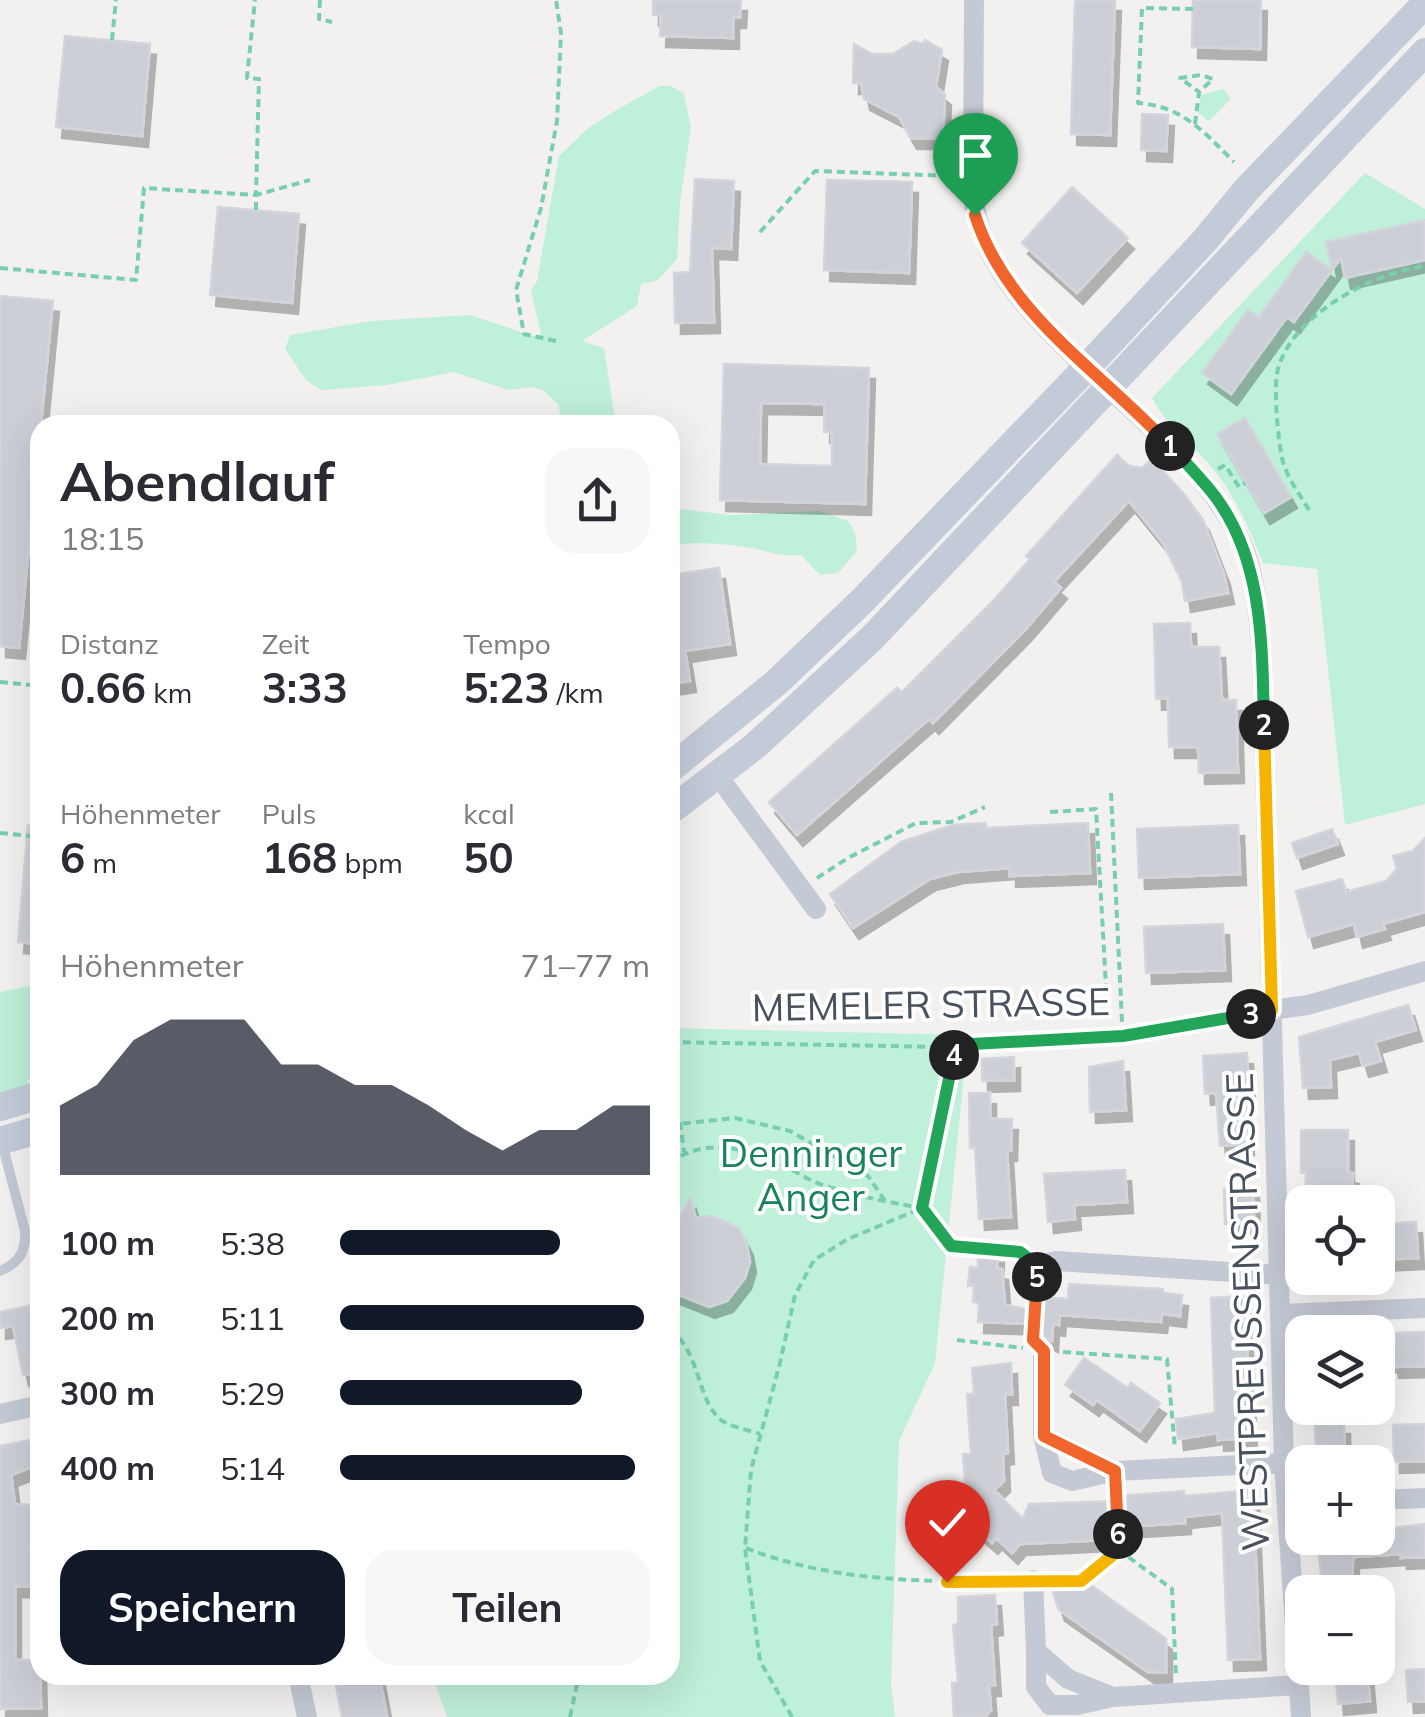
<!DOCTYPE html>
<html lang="de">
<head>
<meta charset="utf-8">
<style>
	body { margin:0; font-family:Mulish,sans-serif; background:#f7f7f7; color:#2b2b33; height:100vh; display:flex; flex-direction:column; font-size:38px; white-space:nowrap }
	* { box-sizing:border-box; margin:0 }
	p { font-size:32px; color:#7c7c81 }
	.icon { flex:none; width:55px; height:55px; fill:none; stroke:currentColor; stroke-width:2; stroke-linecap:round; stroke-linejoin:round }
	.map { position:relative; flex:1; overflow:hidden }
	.drawer { position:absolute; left:30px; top:415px; width:650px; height:1270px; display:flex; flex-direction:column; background:#fff; border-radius:30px; box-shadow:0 10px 40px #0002 }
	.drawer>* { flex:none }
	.fabs { position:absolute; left:1285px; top:1185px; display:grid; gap:20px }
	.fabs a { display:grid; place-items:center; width:110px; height:110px; border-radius:20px; background:#fff; box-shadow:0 10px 40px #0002; font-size:50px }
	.pin { position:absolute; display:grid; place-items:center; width:85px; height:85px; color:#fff; margin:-102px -42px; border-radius:50% 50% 50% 0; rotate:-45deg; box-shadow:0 0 10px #0007 }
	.pin .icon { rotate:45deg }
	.km { position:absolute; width:50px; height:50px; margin:-25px; border-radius:50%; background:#222; color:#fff; font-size:28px; line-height:50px; text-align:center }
	.round { display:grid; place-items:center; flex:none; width:105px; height:105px; border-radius:30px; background:#f7f7f7 }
	.head { display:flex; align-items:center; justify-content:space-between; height:170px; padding:0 30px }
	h1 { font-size:55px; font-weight:700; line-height:75px }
	.stats { display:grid; grid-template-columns:repeat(3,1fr); gap:15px; height:170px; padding:10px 30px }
	.stats div { display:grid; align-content:center }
	.stats b { font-size:42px; font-weight:700 }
	.stats small { font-size:28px; font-weight:400 }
	.stats p { font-size:28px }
	.chart { height:280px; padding:20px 30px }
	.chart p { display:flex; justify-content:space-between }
	.chart svg { width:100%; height:180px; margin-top:10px; fill:#111827; opacity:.7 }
	.button { display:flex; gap:20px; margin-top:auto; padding:20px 30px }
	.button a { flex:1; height:115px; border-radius:30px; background:#111827; color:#fff; font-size:40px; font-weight:700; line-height:115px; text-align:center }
	.button a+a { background:#f7f7f7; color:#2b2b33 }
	ul { padding:0 30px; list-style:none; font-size:32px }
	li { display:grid; grid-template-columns:160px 120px 1fr; align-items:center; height:75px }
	li i { height:25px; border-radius:12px; background:#111827 }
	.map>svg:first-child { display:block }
	.green { fill:#bff0d9 }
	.building { fill:#cccfd6; stroke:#d4d5dc; stroke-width:2.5; fill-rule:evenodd; filter:url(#shadow) }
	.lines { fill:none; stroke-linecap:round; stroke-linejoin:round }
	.path { stroke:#77cfb0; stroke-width:4; stroke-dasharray:8 5; stroke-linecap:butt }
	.service { stroke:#c4cad5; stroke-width:10 }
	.minor { stroke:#c4cad5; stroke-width:20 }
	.secondary { stroke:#c3cbd9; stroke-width:28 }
	.split-1-casing { stroke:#fff; stroke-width:20 }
	.split-2-casing { stroke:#fff; stroke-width:20 }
	.split-3-casing { stroke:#fff; stroke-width:20 }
	.split-4-casing { stroke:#fff; stroke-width:20 }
	.split-5-casing { stroke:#fff; stroke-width:20 }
	.split-6-casing { stroke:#fff; stroke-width:20 }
	.split-7-casing { stroke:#fff; stroke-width:20 }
	.split-1 { stroke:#f0652b; stroke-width:12 }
	.split-2 { stroke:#22a559; stroke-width:12 }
	.split-3 { stroke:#f5b400; stroke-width:12 }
	.split-4 { stroke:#22a559; stroke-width:12 }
	.split-5 { stroke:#22a559; stroke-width:12 }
	.split-6 { stroke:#f0652b; stroke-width:12 }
	.split-7 { stroke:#f5b400; stroke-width:12 }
	.labels { text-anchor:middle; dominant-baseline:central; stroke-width:8; stroke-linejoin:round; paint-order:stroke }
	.street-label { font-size:38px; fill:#48515e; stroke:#fff }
	.park-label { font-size:38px; fill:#17825b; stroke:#fff }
</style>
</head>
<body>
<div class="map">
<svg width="1425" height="1717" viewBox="0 0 1425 1717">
	<defs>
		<filter id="shadow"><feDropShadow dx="6" dy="11" stdDeviation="0" flood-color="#0004"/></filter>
	</defs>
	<rect width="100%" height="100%" fill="#f3f1f0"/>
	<path class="green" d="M 671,86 L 684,94 L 691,128 L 680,202 L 677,259 L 658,280 L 641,284 L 637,306 L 582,341 L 604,348 L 616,425 L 562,425 L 558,404 L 543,390 L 531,387 L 508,390 L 454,372 L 387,385 L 321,390 L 306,380 L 285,349 L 290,335 L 371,321 L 470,315 L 534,336 L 541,334 L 531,291 L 537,281 L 559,156 L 587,129 L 613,112 L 660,86 Z
		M 1223,89 L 1231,99 L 1209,121 L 1197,112 L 1201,95 Z
		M 1365,173 L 1425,209 L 1425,804 L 1345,825 L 1317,569 L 1263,563 C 1250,531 1237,499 1215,471 C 1194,445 1168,428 1152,398 Z
		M 670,508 L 732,515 L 819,511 L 848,521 L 855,533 L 857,551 L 838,573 L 820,575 L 801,555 C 775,557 768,550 745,547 C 721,543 694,542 670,545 Z
		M 40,984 L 40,1081 L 27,1080 L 29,1087 L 0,1096 L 0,992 Z
		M 670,1028 L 968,1035 L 935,1363 L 899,1441 L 891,1684 L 895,1717 L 447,1717 L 432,1675 L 670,1675 Z"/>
	<path class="building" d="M 653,0 L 741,0 L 740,17 L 733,17 L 733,38 L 660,36 L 661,16 L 653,15 Z
		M 1075,0 L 1115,0 L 1110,135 L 1071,134 Z
		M 1193,0 L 1261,0 L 1260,49 L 1192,47 Z
		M 65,36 L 150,44 L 142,136 L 56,127 Z
		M 925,40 L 942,50 L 936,87 L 945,94 L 943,138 L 911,138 L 899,117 L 864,99 L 861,83 L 853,83 L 854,44 L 872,54 L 893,54 L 914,41 L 923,44 Z
		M 1142,114 L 1168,115 L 1166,151 L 1141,150 Z
		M 695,179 L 734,181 L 731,249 L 712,248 L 714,322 L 675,323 L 674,273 L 690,272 Z
		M 827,180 L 912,182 L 909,273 L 824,270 Z
		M 1072,187 L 1128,238 L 1077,293 L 1022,243 Z
		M 218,207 L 299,214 L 292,303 L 210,295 Z
		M 1425,220 L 1425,260 L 1345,278 L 1341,258 L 1332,270 L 1326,242 Z
		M 1306,252 L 1332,270 L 1294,322 L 1287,317 L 1231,394 L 1202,373 L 1248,310 L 1259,317 Z
		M 0,296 L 53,301 L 19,648 L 0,646 Z
		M 724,364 L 869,368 L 865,504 L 720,500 ZM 761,403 L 825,404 L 824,432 L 832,432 L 832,466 L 760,464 Z
		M 1245,418 L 1291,497 L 1264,513 L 1217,434 Z
		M 1117,455 L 1129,466 L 1142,468 L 1152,459 L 1184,494 L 1203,520 L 1224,574 L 1228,593 L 1185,601 L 1182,582 L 1163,543 L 1129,501 L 1054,582 L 1061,588 L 1025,630 L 933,723 L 929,719 L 797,835 L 769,802 L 897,688 L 902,692 L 994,600 L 1030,559 L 1026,556 Z
		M 719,568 L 730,644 L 685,651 L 690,681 L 670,684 L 670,575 Z
		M 1190,623 L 1191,647 L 1219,647 L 1222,700 L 1236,700 L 1238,772 L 1199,773 L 1198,747 L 1169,747 L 1168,698 L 1156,699 L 1154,624 Z
		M 986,823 L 986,828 L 1088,823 L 1090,873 L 1010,876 L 1010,868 L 958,872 L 930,879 L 853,928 L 830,894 L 901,842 L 953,825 Z
		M 28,825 L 40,826 L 40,944 L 18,942 Z
		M 1238,825 L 1240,874 L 1139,878 L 1137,829 Z
		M 1332,829 L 1338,844 L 1297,858 L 1292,843 Z
		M 1425,838 L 1425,912 L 1383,924 L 1385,929 L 1357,937 L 1354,924 L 1308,937 L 1296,891 L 1342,879 L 1346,892 L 1386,881 L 1397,869 L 1393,856 L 1413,851 Z
		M 1223,924 L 1225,970 L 1146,973 L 1144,927 Z
		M 1408,1005 L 1416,1030 L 1375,1042 L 1381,1061 L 1363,1066 L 1359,1053 L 1330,1060 L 1331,1087 L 1303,1088 L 1299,1037 Z
		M 1247,1053 L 1249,1091 L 1245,1091 L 1248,1144 L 1220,1146 L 1216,1093 L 1205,1094 L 1203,1056 Z
		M 1014,1057 L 1014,1080 L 982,1081 L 982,1059 Z
		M 1123,1061 L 1126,1110 L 1090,1112 L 1089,1067 Z
		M 969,1093 L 990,1093 L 990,1119 L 1012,1119 L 1011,1150 L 1007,1150 L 1011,1217 L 979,1219 L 975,1148 L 970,1148 Z
		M 1301,1130 L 1348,1130 L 1348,1172 L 1353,1173 L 1352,1196 L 1305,1197 L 1306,1173 L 1301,1173 Z
		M 1125,1170 L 1127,1202 L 1074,1205 L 1075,1219 L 1048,1222 L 1044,1174 Z
		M 1253,1187 L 1254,1222 L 1225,1224 L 1224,1189 Z
		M 690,1199 L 696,1218 L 710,1216 L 727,1222 L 739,1229 L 747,1245 L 750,1262 L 745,1278 L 727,1301 L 709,1307 L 674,1293 L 670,1285 L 670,1235 Z
		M 1416,1222 L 1418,1258 L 1378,1260 L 1378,1224 Z
		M 978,1251 L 998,1252 L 997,1268 L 1002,1269 L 1005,1305 L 1038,1311 L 1039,1297 L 1068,1299 L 1069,1284 L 1163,1289 L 1163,1293 L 1182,1295 L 1180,1316 L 1162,1314 L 1161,1322 L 1060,1315 L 1059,1325 L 1053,1324 L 1052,1341 L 1044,1337 L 1035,1340 L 1037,1324 L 978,1322 L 979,1303 L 973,1302 L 974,1285 L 968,1286 L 970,1267 L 978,1268 Z
		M 1245,1296 L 1251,1438 L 1218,1440 L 1218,1433 L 1178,1439 L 1176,1419 L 1215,1413 L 1211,1298 Z
		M 38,1304 L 40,1372 L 23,1375 L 13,1326 L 0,1328 L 0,1312 Z
		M 1425,1332 L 1425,1366 L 1393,1367 L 1392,1361 L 1378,1362 L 1378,1341 L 1391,1340 L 1391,1333 Z
		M 1084,1358 L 1128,1388 L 1131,1383 L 1160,1403 L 1140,1431 L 1097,1400 L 1093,1405 L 1065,1385 Z
		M 1011,1363 L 1012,1394 L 1005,1394 L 1008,1453 L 1003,1454 L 1004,1481 L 994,1490 L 1023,1519 L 1029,1504 L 1119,1501 L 1119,1498 L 1131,1495 L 1174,1492 L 1184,1491 L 1184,1496 L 1253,1490 L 1260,1659 L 1228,1660 L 1222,1513 L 1185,1517 L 1185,1523 L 1104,1528 L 1104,1540 L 1020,1544 L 1012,1553 L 996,1538 L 992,1543 L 970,1524 L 974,1518 L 956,1503 L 966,1492 L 963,1454 L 971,1454 L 967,1394 L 974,1394 L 972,1368 Z
		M 1344,1423 L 1345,1461 L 1316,1462 L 1315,1424 Z
		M 1425,1424 L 1425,1461 L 1394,1462 L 1393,1425 Z
		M 40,1438 L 40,1464 L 11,1475 L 15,1504 L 32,1505 L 31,1552 L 38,1552 L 37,1587 L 15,1586 L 15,1660 L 40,1660 L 41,1708 L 0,1709 L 0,1446 Z
		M 1425,1524 L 1425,1557 L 1401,1558 L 1401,1554 L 1353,1557 L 1352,1592 L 1323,1592 L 1317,1538 L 1378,1538 L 1378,1530 Z
		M 1088,1583 L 1166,1639 L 1166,1672 L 1148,1672 L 1059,1610 L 1052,1590 Z
		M 995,1595 L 997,1624 L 991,1625 L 995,1685 L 989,1685 L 991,1710 L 985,1717 L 954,1717 L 952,1683 L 958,1683 L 953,1625 L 958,1624 L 958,1597 Z
		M 1335,1668 L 1367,1668 L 1370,1701 L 1338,1704 Z
		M 1425,1669 L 1425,1701 L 1408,1702 L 1406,1670 Z
		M 334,1675 L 379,1675 L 387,1717 L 342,1717 Z"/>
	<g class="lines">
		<path class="path" d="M 320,0 L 319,19 L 332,22
			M 1193,9 L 1142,8 L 1138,103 C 1182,106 1204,132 1234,162
			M 112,40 L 116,0
			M 1195,124 L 1199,92 L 1213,79 L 1201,75 L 1180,78 L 1199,92
			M 256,210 L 256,195 L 310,180
			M 760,232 L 815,171 L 953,176
			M 0,268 L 136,280 L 144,188 L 256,195 L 259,79 L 247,78 L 255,0
			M 556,341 L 524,334 L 516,290 L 541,208 L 557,121 L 561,33 L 556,0
			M 1218,469 L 1225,465 L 1239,487 L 1245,483
			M 1309,510 C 1300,495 1288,479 1283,462 C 1278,443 1273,387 1278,369 C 1293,314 1373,273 1425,266
			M 0,682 L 40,686
			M 1111,793 L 1122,1022
			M 1050,812 L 1096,809 L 1108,1022
			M 0,833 L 40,837
			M 817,878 L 848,858 L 916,823 L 951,822 L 985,807
			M 670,1042 L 940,1047
			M 680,1122 L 684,1152
			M 670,1125 L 735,1118 L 790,1131 L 868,1176 L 885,1201
			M 670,1163 C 701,1138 747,1147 781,1164 C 795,1171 808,1180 823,1185 C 855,1196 888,1202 922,1208 L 951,1246 L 1021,1254
			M 670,1234 L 671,1234
			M 670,1329 C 702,1355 696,1399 721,1420 C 730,1427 749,1430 760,1434
			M 1033,1335 L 1036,1285
			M 957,1340 L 1023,1348
			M 1063,1352 L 1167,1359 L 1175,1449
			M 1116,1490 L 1119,1550
			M 746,1548 C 829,1581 923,1583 1012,1580
			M 1051,1580 L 1081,1581 L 1119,1550 L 1172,1589 L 1176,1675
			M 570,1717 L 579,1675
			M 792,1717 L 760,1661 L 745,1548 L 751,1470 L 779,1367 L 795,1295 L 814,1260 L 848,1239 L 922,1208 L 952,1061"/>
		<path class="service" d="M 955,1047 L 1123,1036 L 1271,1010
			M 0,1271 C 19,1263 26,1252 25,1231 L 2,1143"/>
		<path class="minor" d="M 974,0 L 973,193 C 984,330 1186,415 1242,544 C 1257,578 1258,619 1262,656 L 1284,1463 L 1301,1717
			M 718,776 L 816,909
			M 1272,1010 L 1308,1005 L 1425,971
			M 1038,1266 L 1056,1261 L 1279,1275
			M 1281,1314 L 1425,1308
			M 1043,1351 L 1043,1435 L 1115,1471 L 1284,1463
			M 0,1414 L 40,1405
			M 1043,1435 L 1052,1473 L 1072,1481 L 1115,1471
			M 1378,1500 L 1425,1498
			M 1033,1580 L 1036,1651 L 1068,1679 L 1113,1697 L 1298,1685
			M 1036,1651 L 1036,1687 L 1050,1705 L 1077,1705 L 1113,1697
			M 298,1675 L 307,1717"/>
		<path class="secondary" d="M 670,769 L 777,682 L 862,601 L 1088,366 L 1206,239 L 1247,189 L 1425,4
			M 670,811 L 755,746 L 873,637 L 1425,52
			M 0,1107 L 40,1095
			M 0,1141 L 40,1129"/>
	</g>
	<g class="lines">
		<g class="split-1-casing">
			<path id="split-1" d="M 975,215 C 1007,315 1102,372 1170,446"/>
		</g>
		<g class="split-2-casing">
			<path id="split-2" d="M 1170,446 C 1186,463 1203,480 1217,499 C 1264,564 1262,648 1264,725"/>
		</g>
		<g class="split-3-casing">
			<path id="split-3" d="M 1251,1014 L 1272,1010 L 1264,725"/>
		</g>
		<g class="split-4-casing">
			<path id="split-4" d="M 954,1055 L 955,1047 L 972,1044 L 1123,1036 L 1251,1014"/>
		</g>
		<g class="split-5-casing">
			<path id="split-5" d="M 954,1055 L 922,1208 L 951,1246 L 1020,1252 L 1038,1266 L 1037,1277"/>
		</g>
		<g class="split-6-casing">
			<path id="split-6" d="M 1037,1277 L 1033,1340 L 1044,1351 L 1044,1436 L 1115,1471 L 1118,1534"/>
		</g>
		<g class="split-7-casing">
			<path id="split-7" d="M 947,1582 L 1081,1581 L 1119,1550 L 1118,1534"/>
		</g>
		<use href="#split-1" class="split-1"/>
		<use href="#split-2" class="split-2"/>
		<use href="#split-3" class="split-3"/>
		<use href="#split-4" class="split-4"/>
		<use href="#split-5" class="split-5"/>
		<use href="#split-6" class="split-6"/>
		<use href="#split-7" class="split-7"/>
	</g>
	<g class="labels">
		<g class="street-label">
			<text transform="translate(931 1004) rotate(-1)">MEMELER STRASSE</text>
			<text transform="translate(1247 1312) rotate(-92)">WESTPREUSSENSTRASSE</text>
		</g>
		<g class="park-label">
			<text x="811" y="1153">Denninger<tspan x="811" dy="44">Anger</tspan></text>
		</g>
	</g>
</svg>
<div class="fabs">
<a><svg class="icon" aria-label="locate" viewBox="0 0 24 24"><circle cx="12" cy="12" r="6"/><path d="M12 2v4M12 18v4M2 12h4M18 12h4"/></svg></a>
<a><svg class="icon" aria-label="layers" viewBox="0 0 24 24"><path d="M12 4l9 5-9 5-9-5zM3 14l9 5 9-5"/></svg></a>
<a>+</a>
<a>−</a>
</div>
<div class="pin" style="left:975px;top:215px;background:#1e9e55"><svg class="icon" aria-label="arrive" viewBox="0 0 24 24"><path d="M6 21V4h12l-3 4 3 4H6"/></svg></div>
<div class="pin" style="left:947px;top:1582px;background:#d93025"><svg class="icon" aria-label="check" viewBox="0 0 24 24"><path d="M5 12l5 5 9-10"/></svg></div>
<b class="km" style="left:1170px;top:446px">1</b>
<b class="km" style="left:1264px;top:725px">2</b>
<b class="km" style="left:1251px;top:1014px">3</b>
<b class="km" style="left:954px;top:1055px">4</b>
<b class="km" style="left:1037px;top:1277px">5</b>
<b class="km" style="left:1118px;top:1534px">6</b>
<section class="drawer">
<div class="head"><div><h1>Abendlauf</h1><p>18:15</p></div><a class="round"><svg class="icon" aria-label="share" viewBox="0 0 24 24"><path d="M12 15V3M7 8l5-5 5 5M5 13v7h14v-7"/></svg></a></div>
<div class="stats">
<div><p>Distanz</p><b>0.66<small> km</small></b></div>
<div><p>Zeit</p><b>3:33</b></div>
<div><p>Tempo</p><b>5:23<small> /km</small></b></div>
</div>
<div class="stats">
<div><p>Höhenmeter</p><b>6<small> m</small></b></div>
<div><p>Puls</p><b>168<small> bpm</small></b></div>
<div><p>kcal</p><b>50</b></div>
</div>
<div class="chart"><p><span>Höhenmeter</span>71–77 m</p>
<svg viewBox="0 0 160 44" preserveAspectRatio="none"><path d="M0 44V27L10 22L20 11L30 6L40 6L50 6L60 17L70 17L80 22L90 22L100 27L110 33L120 38L130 33L140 33L150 27L160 27V44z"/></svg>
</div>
<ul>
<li><b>100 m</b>5:38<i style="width:71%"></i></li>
<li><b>200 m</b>5:11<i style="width:98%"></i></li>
<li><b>300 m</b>5:29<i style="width:78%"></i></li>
<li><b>400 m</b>5:14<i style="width:95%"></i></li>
</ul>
<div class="button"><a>Speichern</a><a>Teilen</a></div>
</section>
</div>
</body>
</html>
